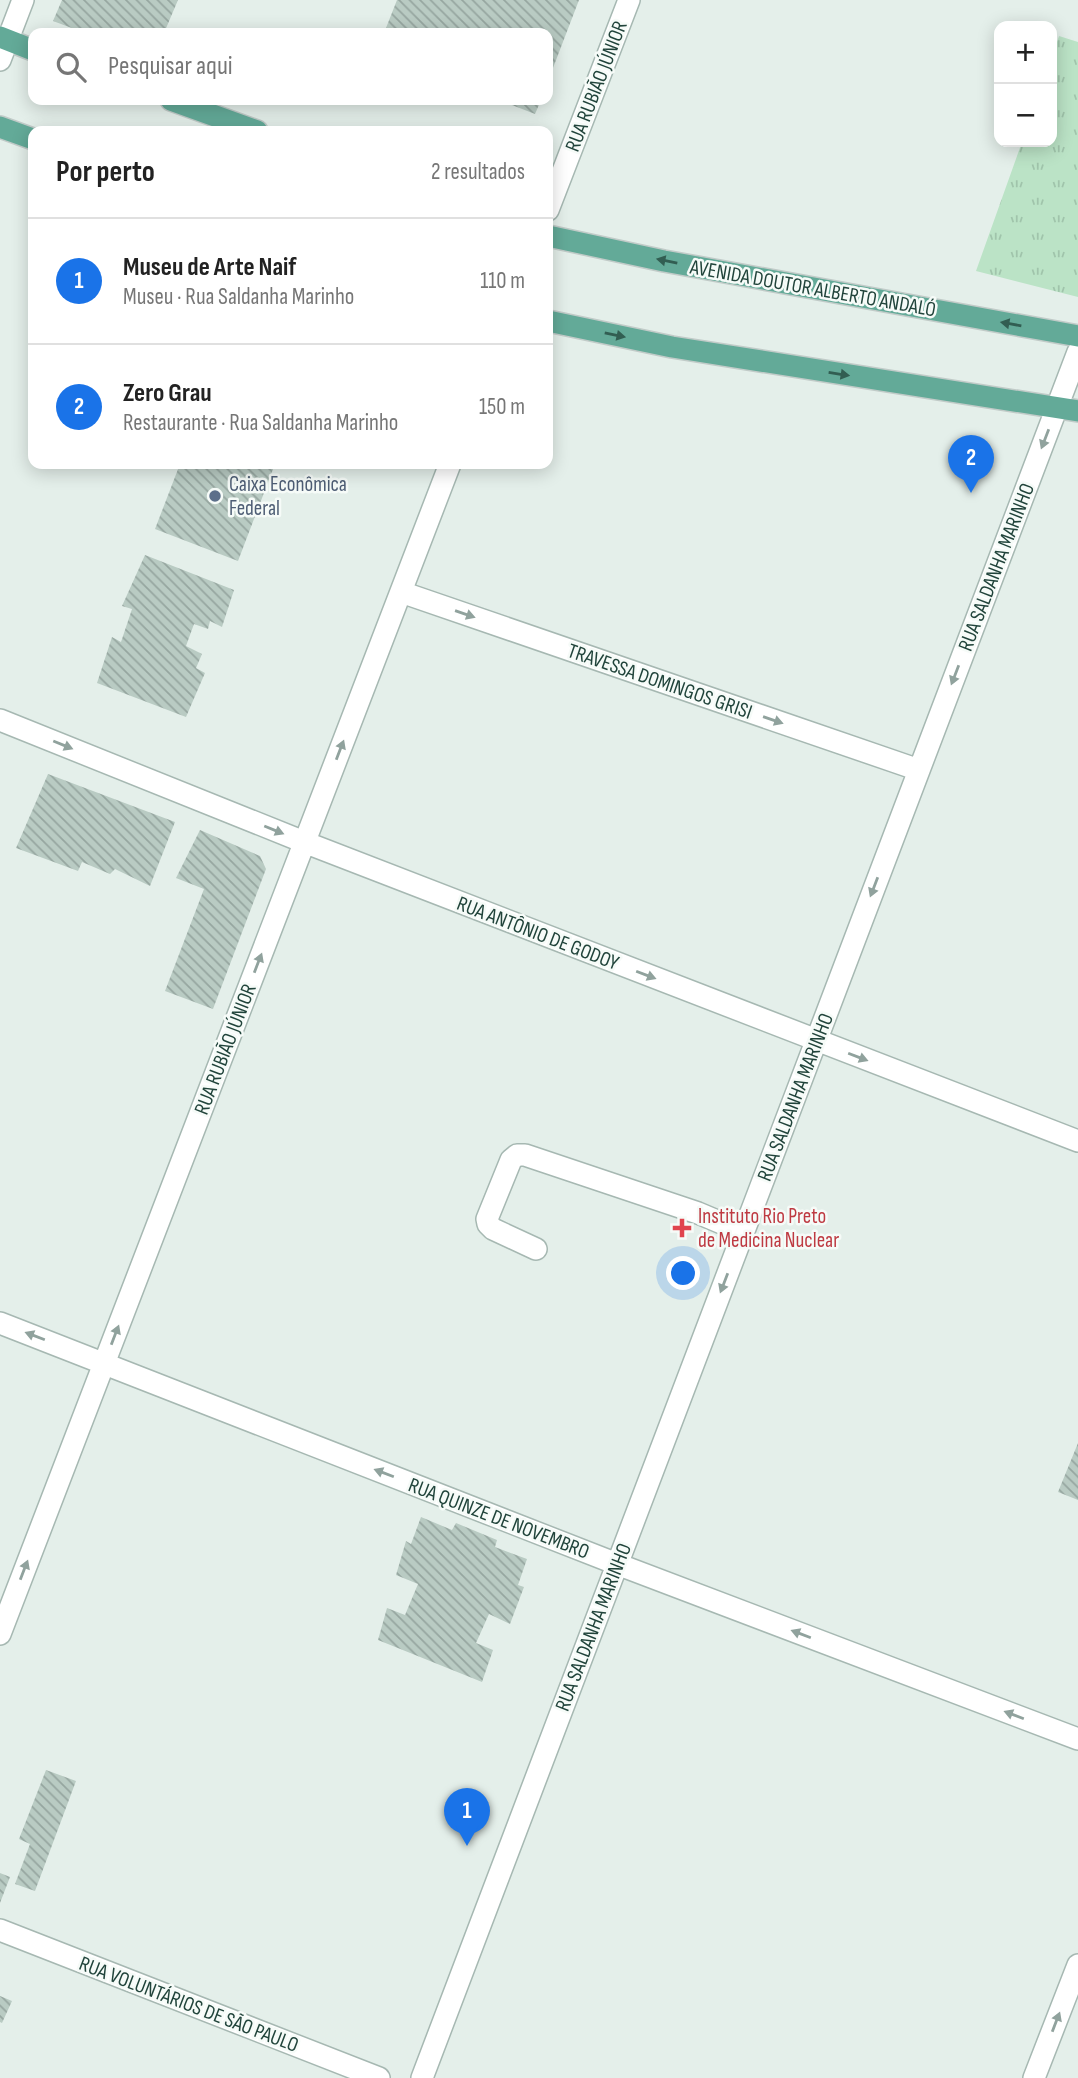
<!DOCTYPE html>
<html lang="pt">
<meta charset="utf-8">
<style>
:root{--surface:#fff;--page:#f2f2f2;--text:#222;--muted:#767676;--line:#e0e0e0;--accent:#1a73e8}
body{margin:0;font-family:"Sofia Sans Condensed",sans-serif;background:var(--page);color:var(--text)}
.controls{position:absolute;right:21px;top:21px;display:grid;overflow:hidden;border-radius:14px;box-shadow:0 4px 18px #0003}
.controls button{width:63px;height:63px;display:grid;place-items:center;padding:0;border:0;border-bottom:2px solid var(--line);background:var(--surface);color:var(--text);font:35px sans-serif}
.you{position:absolute;left:684px;top:1274px;width:24px;height:24px;margin:-18px;border:5px solid #fff;border-radius:50%;background:#1a73e8;box-shadow:0 0 0 10px #1a73e833}
.badge{display:grid;place-items:center;width:46px;height:46px;border-radius:50%;background:var(--accent);color:#fff;font-size:23px;font-weight:700}
.pin{position:absolute;translate:-50% -58px;filter:drop-shadow(0 2px 4px #0008)}
.pin::after{content:'';position:absolute;top:37px;width:24px;height:21px;background:inherit;clip-path:polygon(0 0,100% 0,50% 100%)}
.list{margin:0;padding:0;list-style:none}
h2{display:flex;justify-content:space-between;align-items:center;height:91px;margin:0;padding:0 28px;font-size:30px}
h2 small{font-size:23px;font-weight:400;color:var(--muted)}
.list li{display:grid;grid-template-columns:46px 1fr auto;gap:21px;align-items:center;box-sizing:border-box;height:126px;padding:0 28px;border-top:2px solid var(--line)}
.list b{display:block;font-size:26px;white-space:nowrap}
.list p{margin:0;font-size:23px;white-space:nowrap;color:var(--muted)}
.list em{font-size:23px;font-style:normal;color:var(--muted)}
.icon{flex:none;width:38px;height:38px;fill:none;stroke:currentColor;stroke-width:2;stroke-linecap:round;stroke-linejoin:round}
.map{position:relative;flex:none;width:1078px;height:2078px;overflow:hidden}
.search{position:absolute;background:var(--surface);box-shadow:0 4px 18px #0003;left:28px;top:28px;width:525px;height:77px;display:flex;align-items:center;gap:18px;box-sizing:border-box;padding:0 24px;border-radius:14px;color:var(--muted);font-size:26px}
.panel{position:absolute;background:var(--surface);box-shadow:0 4px 18px #0003;left:28px;top:126px;width:525px;height:343px;border-radius:14px}
.map>svg:first-child{display:block}
</style>
<div class="map">
<svg width="1078" height="2078" viewBox="0 0 1078 2078">
<defs>
<pattern id="park-tufts" width="24" height="20" patternUnits="userSpaceOnUse" patternTransform="scale(1.75)"><rect width="24" height="20" fill="#bbe3c6"/><path d="M3 7l-1-3M5 7V3M7 7l1-3M15 17l-1-3M17 17v-4M19 17l1-3" fill="none" stroke="#a0c4ab"/></pattern>
<pattern id="building-back-hatch" width="6" height="6" patternUnits="userSpaceOnUse" patternTransform="scale(1.75)"><rect width="6" height="6" fill="#b9cbc3"/><path d="M-1 5l2 2M0 0l6 6M5-1l2 2" fill="none" stroke="#96a6a0"/></pattern>
</defs>
<rect width="100%" height="100%" fill="#e4efea"/>
<path fill="url(#park-tufts)" d="M1059,36L1078,42V297L976,271L1022,142H1052V57Z"/>
<path fill="url(#building-back-hatch)" d="M62,0H178L164,33H85L53,21Z
M397,0H579L548,81V33H384Z
M499,100H541L535,114Z
M180,464H275L238,561L155,529Z
M145,555L234,590L222,627L210,621L208,629L194,624L186,646L202,654L196,668L205,673L186,717L97,683L112,637L121,642L132,609L122,606Z
M48,774L175,822L150,886L115,869L110,874L82,862L78,871L16,848Z
M200,830L260,856L266,869L213,1009L165,991L204,889L176,878Z
M1078,1443V1500L1058,1492Z
M421,1517L452,1530L456,1523L497,1540L495,1547L527,1559L518,1585L524,1587L510,1624L489,1614L476,1643L493,1650L482,1682L378,1640L387,1608L405,1615L418,1584L396,1575L406,1541L411,1544Z
M46,1770L76,1781L35,1891L15,1884L30,1844L19,1839Z
M0,1873L10,1877L0,1903Z
M0,1996L12,2001L2,2023L0,2022Z"/>
<g fill="none" stroke-linecap="round" stroke-linejoin="round">
<g stroke="#a6b8b2" stroke-width="24">
<path id="minor" d="M0,60L23,0
M548,210L629,0
M401,592L919,770
M0,720L304,842L1078,1141
M536,1249L493,1229L488,1224L487,1219L511,1160L517,1155H525L698,1213L743,1232
M0,1323L617,1564L1078,1739
M0,1634L450,464
M0,1930L379,2078
M422,2078L1078,352
M1034,2078L1078,1965"/>
</g>
<g stroke="#c1cbc8" stroke-width="24">
<path id="major" d="M0,37L33,50
M171,100L257,131
M0,127L33,139
M548,236L664,261L1078,336
M548,321L672,347L1078,411"/>
</g>
<use href="#minor" stroke="#fff" stroke-width="21"/>
<use href="#major" stroke="#63aa98" stroke-width="21"/>
</g>
<defs><path id="oneway-solid" d="M-6-.8H1V-3.2L6.5 0L1 3.2V.8H-6Z" transform="scale(1.75)"/></defs>
<g fill="#325e52">
<use href="#oneway-solid" transform="translate(667 261) rotate(-169)"/>
<use href="#oneway-solid" transform="translate(1011 324) rotate(-170)"/>
<use href="#oneway-solid" transform="translate(615 335) rotate(12)"/>
<use href="#oneway-solid" transform="translate(839 374) rotate(9)"/>
</g>
<g fill="#90a29d">
<use href="#oneway-solid" transform="translate(1045 439) rotate(111)"/>
<use href="#oneway-solid" transform="translate(465 614) rotate(19)"/>
<use href="#oneway-solid" transform="translate(955 675) rotate(111)"/>
<use href="#oneway-solid" transform="translate(773 720) rotate(19)"/>
<use href="#oneway-solid" transform="translate(63 745) rotate(22)"/>
<use href="#oneway-solid" transform="translate(340 750) rotate(-69)"/>
<use href="#oneway-solid" transform="translate(274 830) rotate(22)"/>
<use href="#oneway-solid" transform="translate(874 887) rotate(111)"/>
<use href="#oneway-solid" transform="translate(258 963) rotate(-69)"/>
<use href="#oneway-solid" transform="translate(646 975) rotate(21)"/>
<use href="#oneway-solid" transform="translate(858 1057) rotate(21)"/>
<use href="#oneway-solid" transform="translate(724 1283) rotate(111)"/>
<use href="#oneway-solid" transform="translate(115 1335) rotate(-69)"/>
<use href="#oneway-solid" transform="translate(35 1336) rotate(-159)"/>
<use href="#oneway-solid" transform="translate(384 1473) rotate(-159)"/>
<use href="#oneway-solid" transform="translate(24 1570) rotate(-69)"/>
<use href="#oneway-solid" transform="translate(801 1634) rotate(-159)"/>
<use href="#oneway-solid" transform="translate(1014 1715) rotate(-159)"/>
<use href="#oneway-solid" transform="translate(1056 2022) rotate(-69)"/>
</g>
<circle fill="#5c6f8a" stroke="#f6fbf8" stroke-width="2.5" cx="215" cy="496" r="7"/>
<path fill="#e0444e" stroke="#f6fbf8" stroke-width="2.5" d="M678.5 1217.5h7v7h7v7h-7v7h-7v-7h-7v-7h7z"/>
<g text-anchor="middle" stroke-width="5" stroke-linejoin="round" paint-order="stroke">
<g font-size="21" fill="#21443b" stroke="#f6fbf8">
<text transform="translate(596 86) rotate(-69)" y="7">RUA RUBIÃO JÚNIOR</text>
<text transform="translate(813 288) rotate(10)" y="7">AVENIDA DOUTOR ALBERTO ANDALÓ</text>
<text transform="translate(996 567) rotate(-69)" y="7">RUA SALDANHA MARINHO</text>
<text transform="translate(660 681) rotate(19)" y="7">TRAVESSA DOMINGOS GRISI</text>
<text transform="translate(538 933) rotate(21)" y="7">RUA ANTÔNIO DE GODOY</text>
<text transform="translate(225 1049) rotate(-69)" y="7">RUA RUBIÃO JÚNIOR</text>
<text transform="translate(795 1097) rotate(-69)" y="7">RUA SALDANHA MARINHO</text>
<text transform="translate(499 1518) rotate(21)" y="7">RUA QUINZE DE NOVEMBRO</text>
<text transform="translate(593 1627) rotate(-69)" y="7">RUA SALDANHA MARINHO</text>
<text transform="translate(189 2004) rotate(21)" y="7">RUA VOLUNTÁRIOS DE SÃO PAULO</text>
</g>
<g font-size="21" fill="#4e5e75" stroke="#f6fbf8" text-anchor="start">
<text x="229" y="491">Caixa Econômica<tspan x="229" dy="24">Federal</tspan></text>
</g>
<g font-size="21" fill="#be3a42" stroke="#f6fbf8" text-anchor="start">
<text x="698" y="1223">Instituto Rio Preto<tspan x="698" dy="24">de Medicina Nuclear</tspan></text>
</g>
</g>
</svg>
<div class="controls">
<button>+</button>
<button>−</button>
</div>
<div class="you"></div>
<div class="pin badge" style="left:467px;top:1846px">1</div>
<div class="pin badge" style="left:971px;top:493px">2</div>
<div class="search"><svg class="icon" aria-label="search" viewBox="0 0 24 24"><circle cx="10" cy="10" r="6"/><path d="M15 15l6 6"/></svg>Pesquisar aqui</div>
<section class="panel">
<h2>Por perto<small>2 resultados</small></h2>
<ul class="list">
<li><span class="badge">1</span><div><b>Museu de Arte Naif</b><p>Museu · Rua Saldanha Marinho</p></div><em>110 m</em></li>
<li><span class="badge">2</span><div><b>Zero Grau</b><p>Restaurante · Rua Saldanha Marinho</p></div><em>150 m</em></li>
</ul>
</section>
</div>
